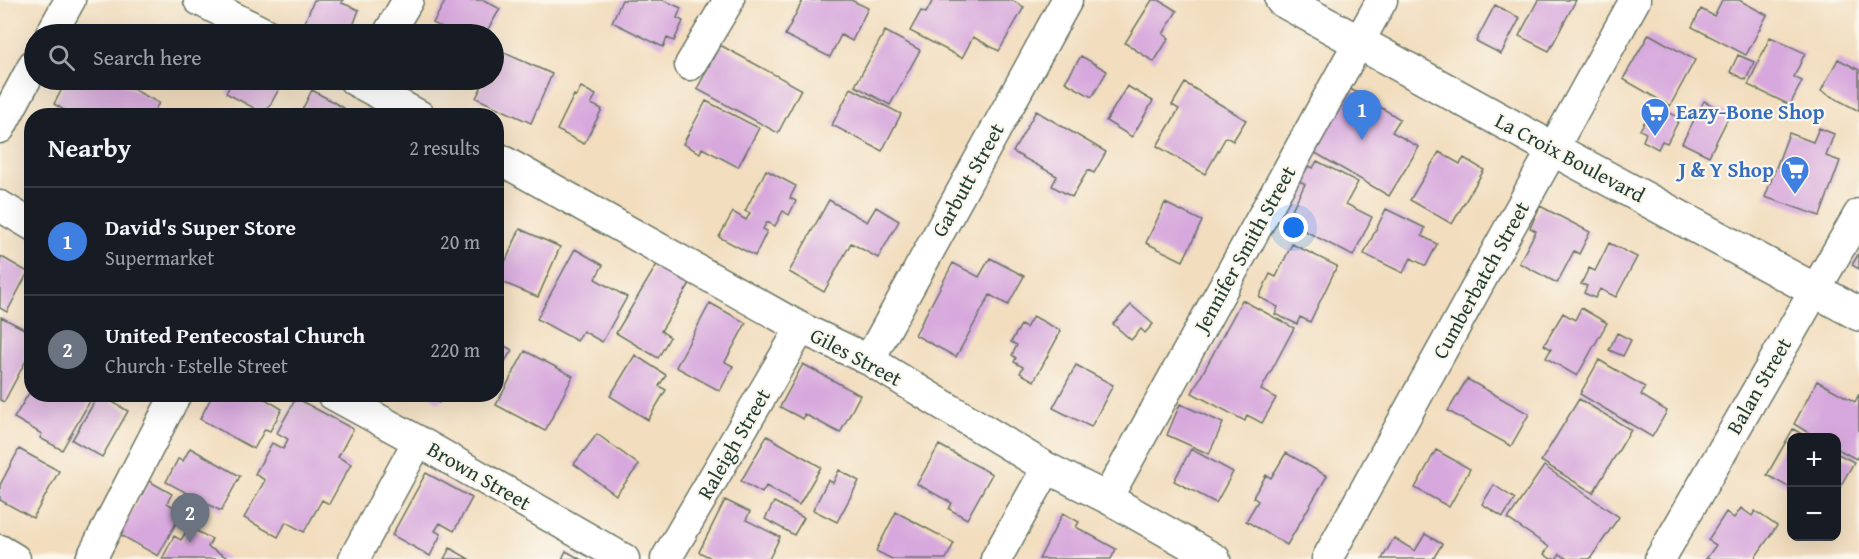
<!DOCTYPE html>
<meta charset="utf-8">
<style>
:root{--surface:#171b24;--page:#242831;--text:#f1f3f6;--muted:#9ea1a6;--line:#363941;--accent:#c8321e}
body{margin:0;font-family:"Gentium Book Plus",serif;background:var(--page);color:var(--text)}
.controls{position:absolute;right:18px;bottom:18px;display:grid;overflow:hidden;border-radius:12px;box-shadow:0 6px 24px #0002}
.controls button{width:54px;height:54px;display:grid;place-items:center;padding:0;border:0;border-bottom:2px solid var(--line);background:var(--surface);color:var(--text);font:30px sans-serif}
.you{position:absolute;left:1294px;top:228px;width:21px;height:21px;margin:-15px;border:4px solid #fff;border-radius:50%;background:#1a73e8;box-shadow:0 0 0 9px #1a73e833}
.badge{display:grid;place-items:center;width:39px;height:39px;border-radius:50%;background:var(--accent);color:#fff;font-size:20px;font-weight:700}
.pin{position:absolute;translate:-50% -50px;filter:drop-shadow(0 2px 3px #0008)}
.pin::after{content:'';position:absolute;top:32px;width:21px;height:18px;background:inherit;clip-path:polygon(0 0,100% 0,50% 100%)}
.list{margin:0;padding:0;list-style:none}
h2{display:flex;justify-content:space-between;align-items:center;height:78px;margin:0;padding:0 24px;font-size:26px}
h2 small{font-size:20px;font-weight:400;color:var(--muted)}
.list li{display:grid;grid-template-columns:39px 1fr auto;gap:18px;align-items:center;box-sizing:border-box;height:108px;padding:0 24px;border-top:2px solid var(--line)}
.list b{display:block;font-size:22px;white-space:nowrap}
.list p{margin:0;font-size:20px;white-space:nowrap;color:var(--muted)}
.list em{font-size:20px;font-style:normal;color:var(--muted)}
.icon{flex:none;width:33px;height:33px;fill:none;stroke:currentColor;stroke-width:2;stroke-linecap:round;stroke-linejoin:round}
.map{position:relative;flex:none;width:1859px;height:559px;overflow:hidden}
.search{position:absolute;background:var(--surface);box-shadow:0 6px 24px #0002;left:24px;top:24px;width:480px;height:66px;display:flex;align-items:center;gap:15px;box-sizing:border-box;padding:0 21px;border-radius:33px;color:var(--muted);font-size:22px}
.panel{position:absolute;background:var(--surface);box-shadow:0 6px 24px #0002;left:24px;top:108px;width:480px;height:294px;border-radius:24px}
.map>svg:first-child{display:block}
</style>
<div class="map">
<svg width="1859" height="559" viewBox="0 0 1859 559">
<rect width="100%" height="100%" fill="#fbf7ec"/>
<filter id="ink" filterUnits="userSpaceOnUse"><feTurbulence type="fractalNoise" baseFrequency=".0167" numOctaves="2"/><feDisplacementMap in="SourceGraphic" scale="12" xChannelSelector="R" yChannelSelector="G"/><feConvolveMatrix kernelMatrix="1 2 1 2 8 2 1 2 1" color-interpolation-filters="sRGB"/></filter>
<filter id="wash" filterUnits="userSpaceOnUse"><feTurbulence type="fractalNoise" baseFrequency=".008" numOctaves="4" result="noise"/><feDisplacementMap in="SourceGraphic" scale="24" xChannelSelector="R" yChannelSelector="G"/><feGaussianBlur stdDeviation="1.35" result="paint"/><feColorMatrix in="noise" values="0 0 0 0 0 0 0 0 0 0 0 0 0 0 0 0 0 1.4 0 .05"/><feComposite in="paint" operator="in"/></filter>
<g filter="url(#wash)">
<rect width="100%" height="100%" fill="#f2ddbe"/>
<g id="blocks">
<path fill="#d7a8dd" d="M314,0H343L342,3L359,10L350,34H335L305,22Z
M446,0H484L500,9L485,34H453L433,23Z
M622,0H663L681,8L677,18L683,21L674,41L667,38L663,47L612,22Z
M803,0H851L868,8L852,41L841,35L830,57L785,35Z
M933,0H1011L1024,7L999,51L973,37L962,58L910,31L921,11L926,13Z
M1152,0H1159L1177,11L1163,34L1169,38L1154,62L1125,43Z
M1538,0H1576L1549,51L1519,36Z
M1722,0H1739L1767,15L1746,55L1692,27L1701,9L1714,16Z
M1495,5L1520,18L1501,54L1476,41Z
M885,31L920,50L890,105L855,86Z
M1649,34L1695,60L1670,106L1623,79Z
M1770,37L1805,53L1794,77L1802,81L1790,105L1748,85Z
M720,45L801,89L778,133L697,89Z
M498,50L552,74L531,123L476,98L485,80H494V61Z
M1738,55L1754,62L1746,80L1730,72Z
M1081,56L1107,71L1092,97L1065,82Z
M1838,59L1859,70V111L1821,91Z
M67,80H116L159,103L151,116H74L54,104Z
M233,80H284L265,114L226,93Z
M1185,83L1246,120L1233,141L1226,137L1205,174L1157,146L1179,109L1172,105Z
M1127,86L1153,101L1132,137L1106,121Z
M581,87L596,95L591,104L602,109L584,144L557,130L574,95L576,96Z
M851,88L901,114L882,151L832,125Z
M1349,88L1400,119L1392,132L1419,147L1389,196L1312,151Z
M312,90L344,108L340,116H299Z
M706,101L759,128L738,167L702,148L700,153L683,144Z
M1704,101L1730,114L1709,156L1682,143Z
M1654,105L1680,118L1667,143L1662,141L1658,149L1643,141L1646,133L1640,130Z
M1036,111L1106,152L1094,173L1088,170L1072,197L1052,186L1057,176L1013,152Z
M1819,128L1834,134L1826,156L1840,161L1820,216L1765,197L1789,133L1813,142Z
M1439,152L1460,164L1464,158L1484,170L1452,224L1410,200Z
M1317,161L1358,182L1346,204L1372,217L1353,256L1286,221L1305,184L1299,181L1307,165L1313,168Z
M766,170L796,186L790,198L796,201L789,215L783,211L775,226L767,222L763,229L767,231L755,256L719,237L733,212L746,220L750,213L745,211Z
M829,200L867,222L876,207L899,221L878,258L851,243L824,292L789,272Z
M1165,203L1202,221L1183,261L1146,243Z
M1540,206L1590,232L1579,254L1574,251L1557,283L1519,263L1536,231L1530,228Z
M1386,209L1425,228L1422,236L1437,244L1426,266L1411,258L1403,273L1364,254Z
M520,229L560,247L538,297L497,280Z
M1609,243L1637,257L1616,297L1600,289L1595,298L1584,293L1587,286L1581,284L1589,268L1595,271Z
M1292,244L1337,266L1310,322L1300,317L1297,324L1275,314L1278,307L1259,297L1270,274L1276,277Z
M575,249L603,265L595,279L627,297L602,342L583,331L577,341L537,319Z
M1859,253V269L1852,265Z
M0,256L28,272L7,312L0,308Z
M990,258L1024,276L1008,305L990,295L956,357L915,335L953,263L979,277Z
M659,261L692,280L661,331L670,337L658,358L616,333Z
M1242,300L1294,328L1261,390L1276,398L1262,423L1247,415L1245,421L1192,393Z
M710,303L746,323L725,362L733,366L720,391L676,367Z
M1131,305L1153,324L1145,333L1141,329L1131,340L1113,324Z
M1581,308L1607,323L1577,376L1546,358L1551,349L1544,345L1563,313L1575,320Z
M1033,316L1061,331L1034,381L1020,373L1023,367L1014,362L1016,358L1012,355L1017,345L1011,342L1021,325L1026,328Z
M1,317L32,333V349L4,402L0,400Z
M1617,333L1631,340L1623,356L1609,350Z
M496,341L512,350L496,376Z
M525,351L573,376L545,431L496,405Z
M635,355L666,375L659,386L666,390L648,420L610,396Z
M1599,360L1645,387L1641,395L1667,411L1652,437L1580,394Z
M803,364L860,395L840,433L804,414L803,419L780,407Z
M1076,365L1113,385L1091,427L1053,408Z
M1467,379L1529,414L1511,446L1448,411Z
M1817,381L1855,402L1859,394V453L1856,459L1836,448V438H1817L1794,424Z
M32,388V394H94L62,450L40,438L42,434L14,418Z
M99,394L128,411L102,457L72,440Z
M213,394H257L282,409L270,431L265,429L254,449L200,419Z
M426,394H444L439,403Z
M296,398L353,429L338,457L351,464L329,504L322,500L304,532L286,522L278,537L244,518L265,480L255,474L272,443L283,449L288,439L277,433Z
M1579,399L1631,430L1593,493L1541,461Z
M1180,404L1223,423L1209,454L1167,435Z
M1793,429L1809,438H1792L1790,488L1767,475Z
M597,434L639,465L616,495L574,464Z
M767,436L821,467L799,505L766,486L762,493L741,481Z
M939,445L992,474L967,519L949,509L952,503L917,484Z
M190,448L240,476L221,511L166,482L178,459L183,461Z
M19,449L59,471L33,518L0,500V485Z
M1191,449L1233,472L1216,503L1174,481Z
M1436,450L1470,469L1449,507L1415,488Z
M1286,453L1327,476L1287,545L1246,521L1258,501L1253,497L1266,475L1271,478Z
M1836,453L1854,462L1836,494Z
M1544,466L1619,517L1590,559H1567L1560,554L1556,559H1551L1544,554L1549,547L1508,519Z
M839,470L859,481L837,522L813,510L828,480L833,483Z
M426,473L472,498L454,531L440,523L435,531L441,534L430,556L392,535Z
M149,481L172,494L167,503L182,512L158,556L119,534Z
M1494,485L1515,499L1503,517L1482,504Z
M725,500L750,512L746,520L780,537L769,559H713L699,552Z
M774,502L804,518L794,535L765,519Z
M1741,508L1752,516L1755,511L1777,526L1754,559H1706L1716,545L1708,540L1726,512L1734,518Z
M896,512L954,543L946,559H892L876,551Z
M1063,513L1079,522L1076,527L1116,549L1111,559H1039Z
M189,527L212,539L208,547L230,559H162L174,536L181,540Z
M1425,534L1442,544L1433,559H1382L1394,538L1415,551Z
M450,548L469,559H444Z
M566,551L580,559H562Z"/>
</g>
</g>
<g filter="url(#ink)">
<use href="#blocks" fill-opacity="0" stroke="#697564" stroke-width="1.5"/>
<g fill="none" stroke-linecap="round" stroke-linejoin="round">
<g stroke="#697564" stroke-width="33">
<path id="street" d="M199,0L266,34
M51,34L70,0
M388,34L408,0
M690,65L729,0
M354,80L420,116
M0,128L34,64
M496,157L801,328L869,360L1047,468L1107,498L1215,559
M0,206L32,225
M869,360L1067,0
M332,394L418,441L624,559
M1107,498L1382,0
M0,550L15,559
M91,559L176,394
M354,559L418,441
M666,559L801,328
M996,559L1047,468
M1327,559L1635,0
M1660,559L1859,214"/>
</g>
<g stroke="#697564" stroke-width="36">
<path id="secondary" d="M1282,0L1553,149L1859,314"/>
</g>
<use href="#street" stroke="#fff" stroke-width="30"/>
<use href="#secondary" stroke="#fff" stroke-width="33"/>
</g>
</g>
<defs>
<g id="supermarket-pin" transform="scale(1.5)"><path d="M0 17L-7.5 6A9.5 9.5 0 1 1 7.5 6Z" fill="#3f7fe0" stroke="#fbf7ec"/><path d="M-6-5.5h2.5l.6 2H6L4.5 2H-2.5L-4.4-4H-6ZM-1.5 3.2a1.3 1.3 0 1 0 .1 0ZM3 3.2a1.3 1.3 0 1 0 .1 0Z" fill="#fff"/></g>
</defs>
<g fill-rule="evenodd">
<use href="#supermarket-pin" x="1655" y="112"/>
<use href="#supermarket-pin" x="1795" y="170"/>
</g>
<g text-anchor="middle" stroke-width="4.5" stroke-linejoin="round" paint-order="stroke">
<g font-size="21" font-weight="bold" fill="#366cbe" stroke="#fbf7ec" text-anchor="start">
<text x="1676" y="119">Eazy-Bone Shop</text>
<text x="1774" y="177" text-anchor="end">J &amp; Y Shop</text>
</g>
<g font-size="21" fill="#1f3d34" stroke="#fbf7ec">
<text transform="translate(1570 158) rotate(28)" y="7">La Croix Boulevard</text>
<text transform="translate(968 180) rotate(-61)" y="7">Garbutt Street</text>
<text transform="translate(1245 249) rotate(-61)" y="7">Jennifer Smith Street</text>
<text transform="translate(1481 280) rotate(-61)" y="7">Cumberbatch Street</text>
<text transform="translate(856 357) rotate(28)" y="7">Giles Street</text>
<text transform="translate(1759 386) rotate(-60)" y="7">Balan Street</text>
<text transform="translate(734 444) rotate(-60)" y="7">Raleigh Street</text>
<text transform="translate(479 476) rotate(30)" y="7">Brown Street</text>
</g>
</g>
</svg>
<div class="controls">
<button>+</button>
<button>−</button>
</div>
<div class="you"></div>
<div class="pin badge" style="left:1362px;top:140px;background:#3f7fe0">1</div>
<div class="pin badge" style="left:190px;top:543px;background:#6b7280">2</div>
<div class="search"><svg class="icon" aria-label="search" viewBox="0 0 24 24"><circle cx="10" cy="10" r="6"/><path d="M15 15l6 6"/></svg>Search here</div>
<section class="panel">
<h2>Nearby<small>2 results</small></h2>
<ul class="list">
<li><span class="badge" style="background:#3f7fe0">1</span><div><b>David's Super Store</b><p>Supermarket</p></div><em>20 m</em></li>
<li><span class="badge" style="background:#6b7280">2</span><div><b>United Pentecostal Church</b><p>Church · Estelle Street</p></div><em>220 m</em></li>
</ul>
</section>
</div>
